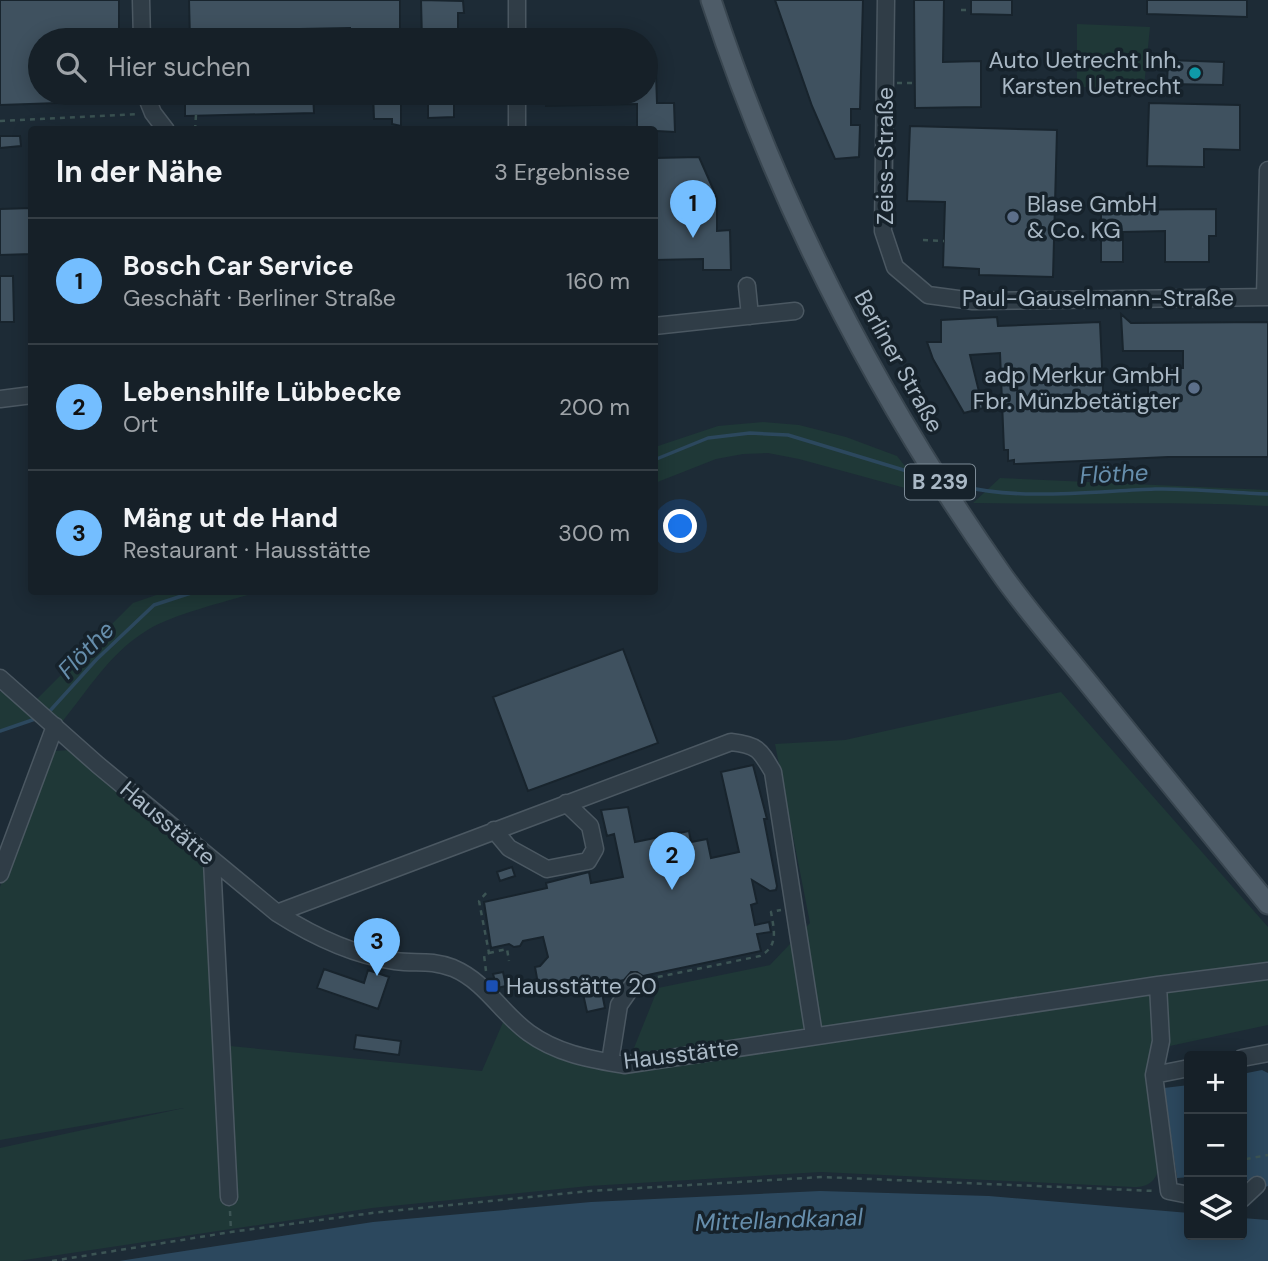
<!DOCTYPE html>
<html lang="de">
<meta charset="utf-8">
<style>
:root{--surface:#162028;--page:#232d34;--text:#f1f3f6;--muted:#9ea3a8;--line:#353e45;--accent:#74beff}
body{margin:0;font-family:"DM Sans",sans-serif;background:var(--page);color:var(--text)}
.controls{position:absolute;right:21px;bottom:21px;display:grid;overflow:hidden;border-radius:7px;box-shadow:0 4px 18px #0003}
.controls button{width:63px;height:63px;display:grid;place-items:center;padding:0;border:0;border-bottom:2px solid var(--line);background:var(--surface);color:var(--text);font:35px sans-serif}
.you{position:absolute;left:681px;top:527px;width:24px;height:24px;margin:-18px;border:5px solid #fff;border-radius:50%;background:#1a73e8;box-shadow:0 0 0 10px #1a73e833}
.badge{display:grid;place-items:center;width:46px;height:46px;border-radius:50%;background:var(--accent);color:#111;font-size:23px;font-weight:700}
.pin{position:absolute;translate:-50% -58px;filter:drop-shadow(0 2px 4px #0008)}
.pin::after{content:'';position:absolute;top:37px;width:24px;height:21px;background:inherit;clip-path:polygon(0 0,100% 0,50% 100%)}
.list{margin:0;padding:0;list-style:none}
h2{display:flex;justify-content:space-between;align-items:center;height:91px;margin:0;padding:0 28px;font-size:30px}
h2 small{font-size:23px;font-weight:400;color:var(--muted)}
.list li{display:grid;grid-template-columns:46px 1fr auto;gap:21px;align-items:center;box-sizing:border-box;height:126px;padding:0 28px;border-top:2px solid var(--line)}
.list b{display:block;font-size:26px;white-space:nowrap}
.list p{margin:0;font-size:23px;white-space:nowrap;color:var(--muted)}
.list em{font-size:23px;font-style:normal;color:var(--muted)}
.icon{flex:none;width:38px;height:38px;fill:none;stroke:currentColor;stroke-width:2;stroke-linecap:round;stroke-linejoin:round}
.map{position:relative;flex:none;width:1268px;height:1261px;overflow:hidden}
.search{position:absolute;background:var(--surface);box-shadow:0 4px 18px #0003;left:28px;top:28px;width:630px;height:77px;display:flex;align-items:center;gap:18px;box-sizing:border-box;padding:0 24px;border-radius:38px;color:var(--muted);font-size:26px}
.panel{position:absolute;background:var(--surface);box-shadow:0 4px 18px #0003;left:28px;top:126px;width:630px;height:469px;border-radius:7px}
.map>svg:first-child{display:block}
</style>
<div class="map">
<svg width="1268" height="1261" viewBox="0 0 1268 1261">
<rect width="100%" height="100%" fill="#1d2b36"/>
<path fill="#1f3837" d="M1077,24L1150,27L1144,87H1077Z
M763,422L799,425L846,437L897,456L927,494L799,459L768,453L743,454L716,459L655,483V447L718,426Z
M1000,478L1268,490V506C1170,501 1071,505 973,503Z
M165,592H258C226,602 173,614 146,631C111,652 87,691 62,722L36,700L133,603Z
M4,690L36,717L0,730V692Z
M1061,692L1268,927V1025L1151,1050L1159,1168C1155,1182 1148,1187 1134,1187L821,1172L589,1186L372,1208L18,1261H0V1148L184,1108L0,1140V887L46,762L54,751L70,750L203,862L210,877L230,1100V1046L482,1071L504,1020L568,1058H630L658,988L770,965L810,923L775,744L845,740Z"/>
<path fill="#2c485e" d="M1262,1070L1268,1073V1186L1260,1189L1254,1181L1242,1180V1074Z
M1189,1085V1177L1177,1178L1164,1088Z
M820,1191L989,1196L1189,1213V1235H1242V1218L1268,1220V1261H119L373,1222L591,1202Z"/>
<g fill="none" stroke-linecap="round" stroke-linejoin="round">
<path stroke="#2c485e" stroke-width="3.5" d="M654,460L708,438L750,433L788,435L920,475
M962,486C1020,501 1096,491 1155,489C1192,488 1231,493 1268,494
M48,713L96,660L154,605L194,592
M0,731L38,718"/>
</g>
<path fill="#3f515f" stroke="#18242d" stroke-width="2" d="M0,0H119V40H40V93H117L118,101L0,105Z
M189,0H400V40H370L350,36V28L301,29L302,40H190Z
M421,0L463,1L464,13H458V40H422Z
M775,0H863L860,109H851V125H860L859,157L835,159L812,106Z
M914,0H944L943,62L981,61V107L915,108Z
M971,0H1012V15L971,14Z
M1147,0H1247V17L1147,14Z
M1168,60L1224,62L1223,85L1167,84Z
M646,73H656L657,103H674L675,132L637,130V104L546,106V93H646Z
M185,93H313L314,113L185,116Z
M373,93H401V126L392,124V119H374Z
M428,93H441L442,98H454V117L428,118Z
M1149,103L1240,105V150L1204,149V167L1147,166Z
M910,126L1057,130L1053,277L979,275V269L943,267L945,202L907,201Z
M0,136H20L21,146L0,148Z
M699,157L717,198V231L730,230L731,270H703V259L654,260V158Z
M32,208V254L0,255V209Z
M1216,209V236H1209V262H1165V231L1123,232V262H1101V210Z
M0,276H13L14,322H0Z
M1121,314L1131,323L1268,322V457H1168L1014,464V460L1008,461V450H1004L1000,353L970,355L983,408L964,413L933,359L927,342H941V320L997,317L998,326L1100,322L1104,411H1148V368H1183V351H1123Z
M623,649L658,743L528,791L493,697Z
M753,765L767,819H764L777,886L776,890L770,891L752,880L757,903L751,905L755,925L769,922L771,932L757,934L761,951L643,976L637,972H631L624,980L606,984L607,992L602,993L605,1008L587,1012L582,989L555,994L554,988L544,983L538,984L535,967L540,966L548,957L543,937L523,941L520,946L514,947L509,944L491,948L484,902L547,888L546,883L589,872L591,883L623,877L614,834L607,836L601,810L628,807L635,842L689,831L691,842L707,839L711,858L739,852L721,772Z
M512,867L515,876L500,881L497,872Z
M324,969L364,983L368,970L389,977L378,1009L317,988Z
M503,972L506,986L497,988L493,974Z
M356,1035L401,1041L399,1055L354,1049Z"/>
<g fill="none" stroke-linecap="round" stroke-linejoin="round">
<g stroke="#4b5862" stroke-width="19">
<path id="minor" d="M141,0L142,40
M517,0V40
M886,0L883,231L895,267L928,295L973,301L1268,297
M145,93L153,113L166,130
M517,93V130
M747,286L750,316
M1265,297L1268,170
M654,326L795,311
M0,399L32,395
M0,678L98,765L277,913C313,936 352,955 395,961C417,964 429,959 453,968C486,982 501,1013 529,1033C558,1054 591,1059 624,1065L1158,985L1268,971
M494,830L509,848L547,869L588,861L595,849L590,826L566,803
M212,861L229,1197
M0,874L55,726
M277,913L731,742C758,745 760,750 773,772L814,1035
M1158,985L1161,1041L1154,1075L1169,1191L1189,1195
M1242,1058L1268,1053
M610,1062L619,1005L635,982
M1154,1075L1189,1068
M1242,1199L1257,1185"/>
</g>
<g stroke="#394650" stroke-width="23">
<path id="major" d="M711,0C777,202 876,395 998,569C1024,607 1056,643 1085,679C1146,754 1207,830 1268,904"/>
</g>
<path stroke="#3c5454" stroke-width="2.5" stroke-dasharray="5 5" stroke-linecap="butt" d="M961,10H971
M897,83H915
M531,94H546
M0,121L139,114
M195,130L196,115
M923,240L944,241
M489,953L507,949L509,961
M486,971L484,955L489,953L479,901L489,890
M648,979L760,956C779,946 774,930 771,912L781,910
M1242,1089L1246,1088
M1242,1129L1246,1159L1268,1155
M230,1211L231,1232
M52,1261L231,1232L372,1213L590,1191L822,1177L1155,1191"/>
<use href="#minor" stroke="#303d47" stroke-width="16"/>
<use href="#major" stroke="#4e5c68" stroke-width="19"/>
</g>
<circle fill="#0f9aa8" stroke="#16222b" stroke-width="2.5" cx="1195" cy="73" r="7"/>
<g fill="#5c6f8a" stroke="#16222b" stroke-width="2.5">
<circle cx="1013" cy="217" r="7"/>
<circle cx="1194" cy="388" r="7"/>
</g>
<rect fill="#1a4fb4" stroke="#16222b" stroke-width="2.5" x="485" y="979" width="14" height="14" rx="3.5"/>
<g text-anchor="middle" stroke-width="7" stroke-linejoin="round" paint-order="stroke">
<rect fill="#16222b" stroke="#7d8b97" stroke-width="2" x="905" y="464.5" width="70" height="35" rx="5"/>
<g font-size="21" font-weight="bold" fill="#a9b8c5">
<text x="940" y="489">B 239</text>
</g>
<g font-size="23" fill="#a9b8c5" stroke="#16222b" text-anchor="end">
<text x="1181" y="68">Auto Uetrecht Inh.<tspan x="1181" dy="26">Karsten Uetrecht</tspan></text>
<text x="1027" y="212" text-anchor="start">Blase GmbH<tspan x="1027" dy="26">&amp; Co. KG</tspan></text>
<text x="1180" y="383">adp Merkur GmbH<tspan x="1180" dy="26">Fbr. Münzbetätigter</tspan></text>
<text x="506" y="994" text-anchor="start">Hausstätte 20</text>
</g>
<g font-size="23" fill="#a9b8c5" stroke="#16222b">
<text transform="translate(885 156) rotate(-90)" y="8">Zeiss-Straße</text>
<text x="1098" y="306">Paul-Gauselmann-Straße</text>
<text transform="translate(899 361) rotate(61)" y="8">Berliner Straße</text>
<text transform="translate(168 823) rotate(40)" y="8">Hausstätte</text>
<text transform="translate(681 1054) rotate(-7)" y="8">Hausstätte</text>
</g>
<g font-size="24" font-style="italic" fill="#668eac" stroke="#16222b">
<text transform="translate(1114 474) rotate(-3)" y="8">Flöthe</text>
<text transform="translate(86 650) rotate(-46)" y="8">Flöthe</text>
<text transform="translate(779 1220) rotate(-2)" y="8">Mittellandkanal</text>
</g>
</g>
</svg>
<div class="controls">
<button>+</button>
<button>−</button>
<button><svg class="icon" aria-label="layers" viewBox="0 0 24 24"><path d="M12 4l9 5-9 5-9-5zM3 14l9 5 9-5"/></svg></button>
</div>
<div class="you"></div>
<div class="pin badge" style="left:693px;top:238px">1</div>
<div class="pin badge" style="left:672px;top:890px">2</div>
<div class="pin badge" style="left:377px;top:976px">3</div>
<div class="search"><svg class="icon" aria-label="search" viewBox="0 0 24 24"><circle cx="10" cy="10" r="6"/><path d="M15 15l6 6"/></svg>Hier suchen</div>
<section class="panel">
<h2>In der Nähe<small>3 Ergebnisse</small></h2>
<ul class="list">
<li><span class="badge">1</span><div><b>Bosch Car Service</b><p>Geschäft · Berliner Straße</p></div><em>160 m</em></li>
<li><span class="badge">2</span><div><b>Lebenshilfe Lübbecke</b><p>Ort</p></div><em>200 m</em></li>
<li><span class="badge">3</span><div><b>Mäng ut de Hand</b><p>Restaurant · Hausstätte</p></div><em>300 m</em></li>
</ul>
</section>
</div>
